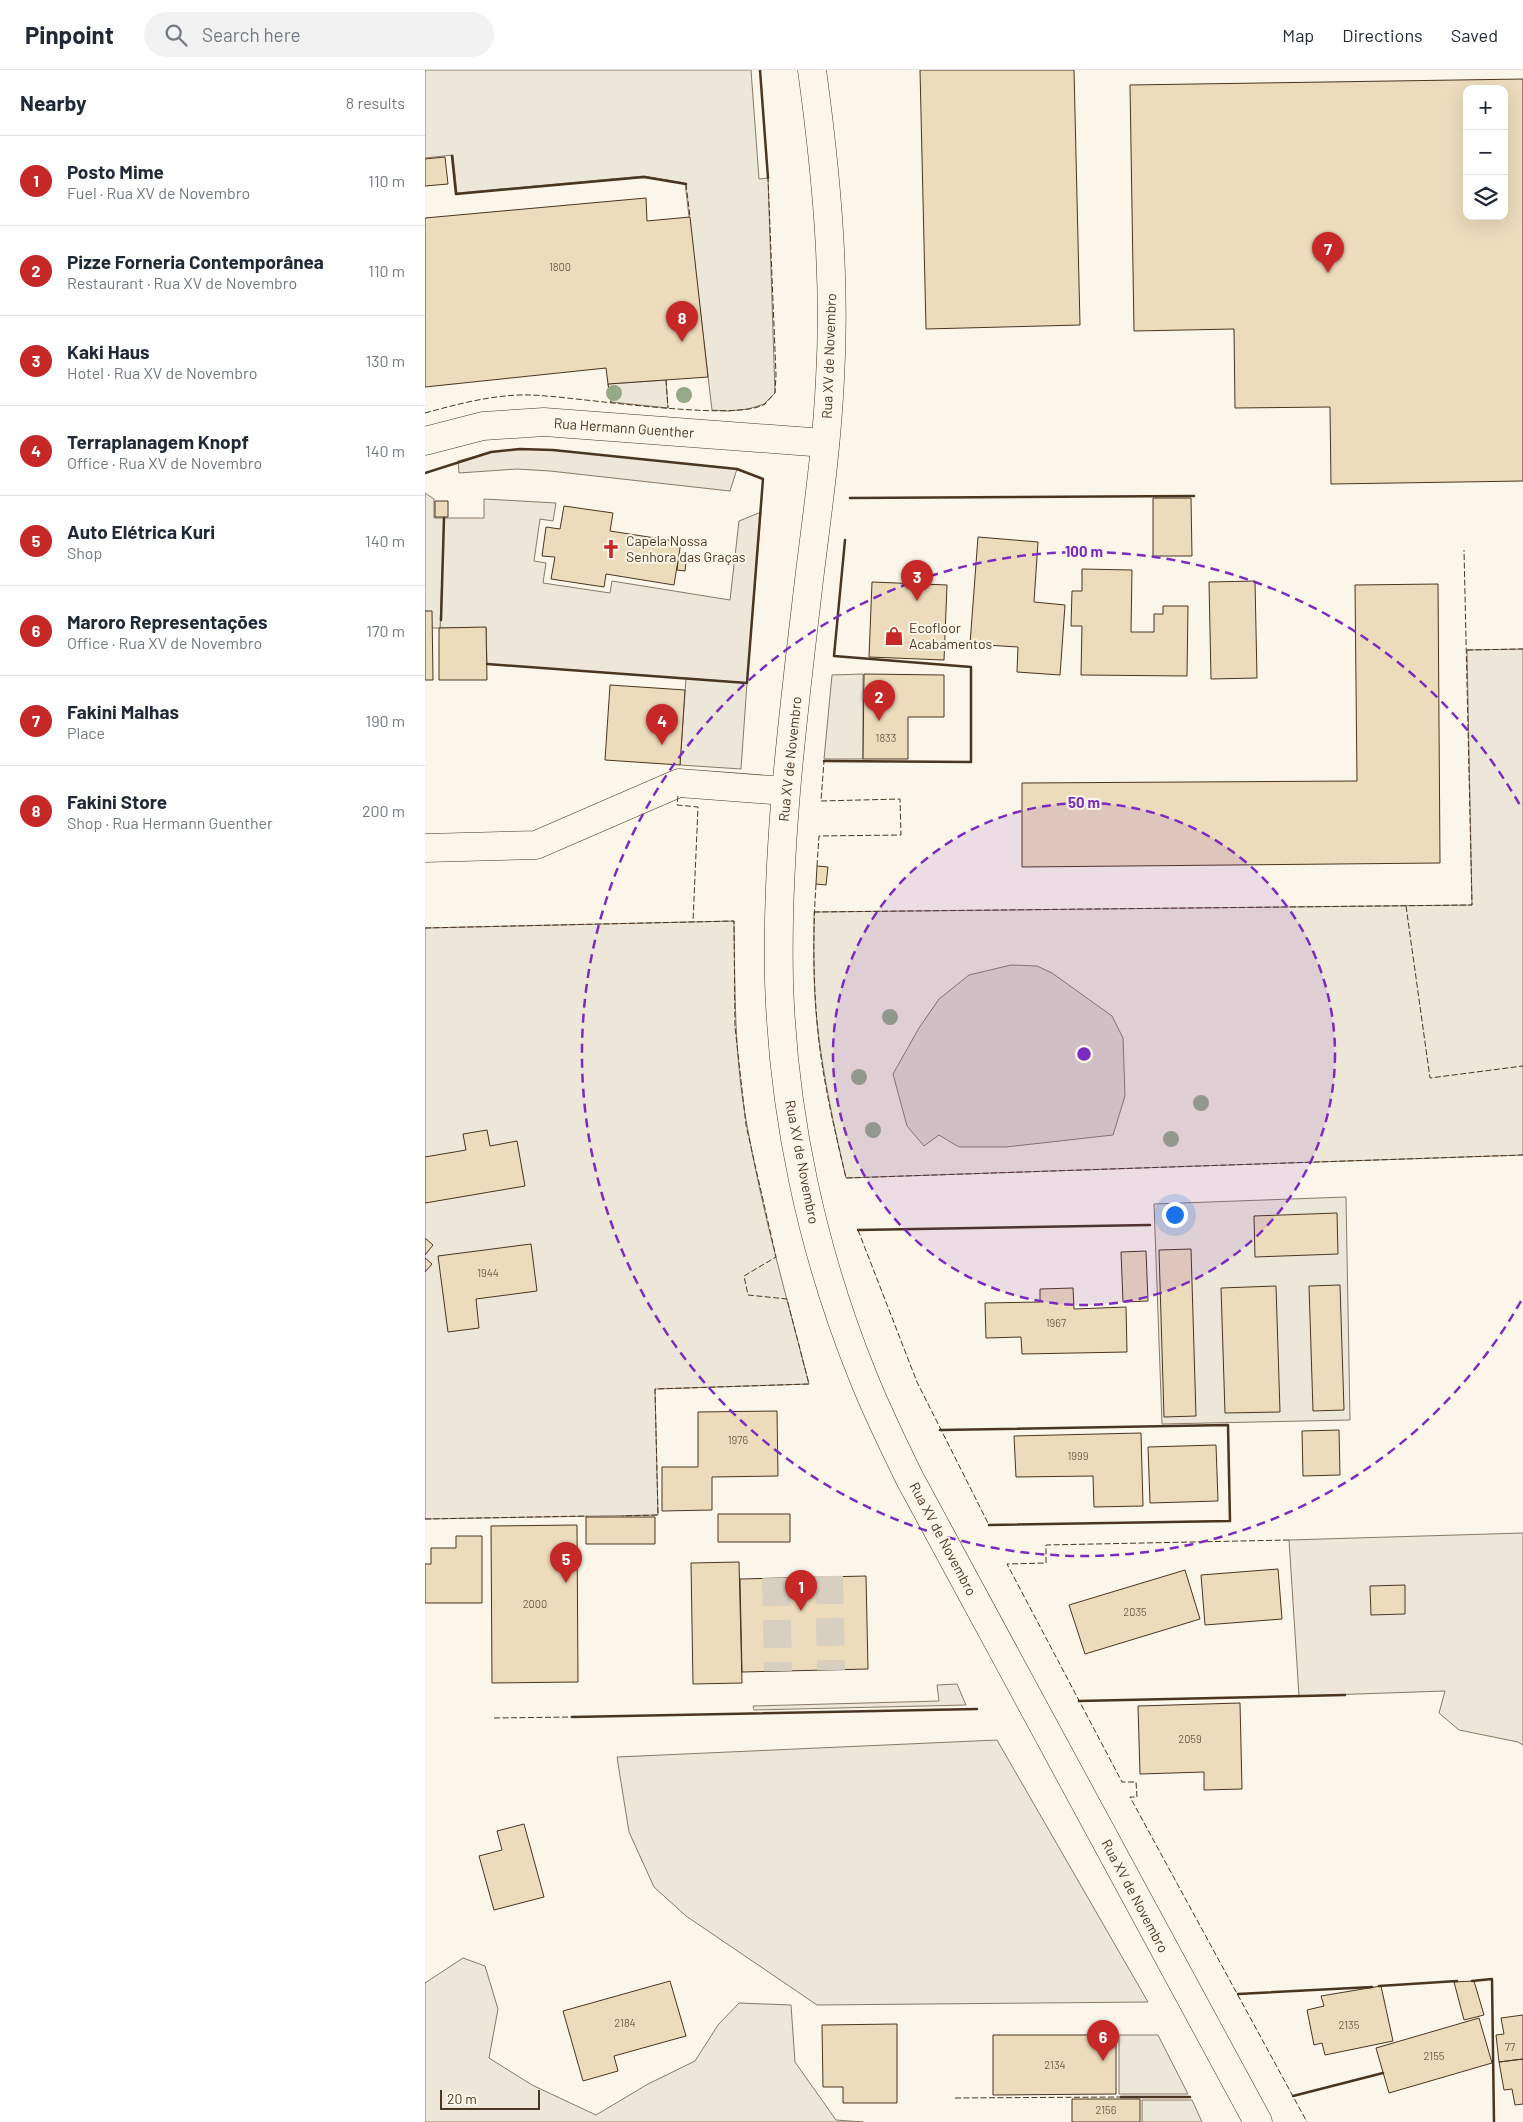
<!DOCTYPE html>
<meta charset="utf-8">
<style>
:root{--surface:#fff;--page:#f2f2f3;--text:#1f2937;--muted:#747a83;--line:#e0e1e3;--accent:#c62828}
body{margin:0;font-family:Barlow,sans-serif;background:var(--page);color:var(--text)}
.controls{position:absolute;right:15px;top:15px;display:grid;overflow:hidden;border-radius:10px;box-shadow:0 5px 20px #0002}
.controls button{width:45px;height:45px;display:grid;place-items:center;padding:0;border:0;border-bottom:1px solid var(--line);background:var(--surface);color:var(--text);font:25px sans-serif}
.scale{position:absolute;left:15px;bottom:12px;width:100px;box-sizing:border-box;padding-left:5px;border:2px solid #4a3520;border-top:0;font-size:14px;line-height:18px;white-space:nowrap;color:#4a3520;-webkit-text-stroke:4px #fbf6e9;paint-order:stroke}
.you{position:absolute;left:749px;top:1144px;width:18px;height:18px;margin:-12px;border:4px solid #fff;border-radius:50%;background:#1a73e8;box-shadow:0 0 0 8px #1a73e833}
.badge{display:grid;place-items:center;width:32px;height:32px;border-radius:50%;background:var(--accent);color:#fff;font-size:16px;font-weight:700}
.pin{position:absolute;translate:-50% -41px;filter:drop-shadow(0 1px 2px #0008)}
.pin::after{content:'';position:absolute;top:26px;width:18px;height:15px;background:inherit;clip-path:polygon(0 0,100% 0,50% 100%)}
.list{margin:0;padding:0;list-style:none}
h2{display:flex;justify-content:space-between;align-items:center;height:65px;margin:0;padding:0 20px;font-size:21px}
h2 small{font-size:16px;font-weight:400;color:var(--muted)}
.list li{display:grid;grid-template-columns:32px 1fr auto;gap:15px;align-items:center;box-sizing:border-box;height:90px;padding:0 20px;border-top:1px solid var(--line)}
.list b{display:block;font-size:19px;white-space:nowrap}
.list p{margin:0;font-size:16px;white-space:nowrap;color:var(--muted)}
.list em{font-size:16px;font-style:normal;color:var(--muted)}
.icon{flex:none;width:28px;height:28px;fill:none;stroke:currentColor;stroke-width:2;stroke-linecap:round;stroke-linejoin:round}
.map{position:relative;flex:none;width:1098px;height:2052px;overflow:hidden}
header{display:flex;align-items:center;gap:30px;box-sizing:border-box;height:70px;padding:0 25px;background:var(--surface);border-bottom:1px solid var(--line)}
header strong{font-size:24px}
nav{display:flex;gap:28px;margin-inline-start:auto;font-size:18px}
.search{width:350px;height:45px;background:var(--page);display:flex;align-items:center;gap:12px;box-sizing:border-box;padding:0 18px;border-radius:28px;color:var(--muted);font-size:19px}
main{display:flex}
aside{flex:1;background:var(--surface)}
.map>svg:first-child{display:block}
</style>
<header>
<strong>Pinpoint</strong>
<div class="search"><svg class="icon" aria-label="search" viewBox="0 0 24 24"><circle cx="10" cy="10" r="6"/><path d="M15 15l6 6"/></svg>Search here</div>
<nav><a>Map</a><a>Directions</a><a>Saved</a></nav>
</header>
<main>
<aside>
<h2>Nearby<small>8 results</small></h2>
<ul class="list">
<li><span class="badge">1</span><div><b>Posto Mime</b><p>Fuel · Rua XV de Novembro</p></div><em>110 m</em></li>
<li><span class="badge">2</span><div><b>Pizze Forneria Contemporânea</b><p>Restaurant · Rua XV de Novembro</p></div><em>110 m</em></li>
<li><span class="badge">3</span><div><b>Kaki Haus</b><p>Hotel · Rua XV de Novembro</p></div><em>130 m</em></li>
<li><span class="badge">4</span><div><b>Terraplanagem Knopf</b><p>Office · Rua XV de Novembro</p></div><em>140 m</em></li>
<li><span class="badge">5</span><div><b>Auto Elétrica Kuri</b><p>Shop</p></div><em>140 m</em></li>
<li><span class="badge">6</span><div><b>Maroro Representações</b><p>Office · Rua XV de Novembro</p></div><em>170 m</em></li>
<li><span class="badge">7</span><div><b>Fakini Malhas</b><p>Place</p></div><em>190 m</em></li>
<li><span class="badge">8</span><div><b>Fakini Store</b><p>Shop · Rua Hermann Guenther</p></div><em>200 m</em></li>
</ul>
</aside>
<div class="map">
<svg width="1098" height="2052" viewBox="0 0 1098 2052">
<rect width="100%" height="100%" fill="#fbf6e9"/>
<path fill="#ede6d9" stroke="#887966" d="M241,310L243,338L186,332L183,314Z
M95,379L128,380L312,399L305,421L125,401L92,399L34,403L33,391L66,382Z
M59,429L131,433L128,451L115,449L109,491L121,493L118,513L185,523L187,511L305,530L314,451L336,442L322,613L62,594L61,558H15L19,448H59Z
M1098,579V1085L421,1108C409,1057 398,1005 392,953C388,917 389,879 389,842L1047,835L1042,580Z
M309,851C310,919 309,988 322,1055C337,1142 362,1228 384,1314L230,1319L233,1445L0,1449V858Z
M1098,1463V1675L1093,1672L1034,1660L1014,1643L1020,1621L874,1626L864,1470Z
M532,1614L541,1635L329,1640L328,1636L514,1631L512,1615Z
M572,1670L723,1932L392,1935L261,1846L229,1817L204,1762L192,1687Z
M38,1888L60,1896L73,1939L64,1988L107,2015L171,2045L223,2014L270,1991L293,1955L314,1933L366,1935L370,1992L411,2050L438,2052H0V1913Z"/>
<path fill="#ede7d9" stroke="#887966" d="M0,0H326L334,109L343,108L350,323L339,334L323,339L303,341L287,340L260,113L219,106L32,123L28,85L0,88Z
M0,423L9,429V448H19L15,558H7L0,541Z
M438,604V689H399L407,605Z
M261,608L322,613L316,699L255,695Z
M921,1127L925,1350L737,1354L729,1134Z
M694,1965H733L763,2024H694Z
M717,2030H767L777,2052H717Z"/>
<path fill="#dcd4c6" stroke="#887966" d="M586,895L612,896L627,903L687,946L698,968L700,1026L688,1065L581,1077H534L514,1065L499,1076L482,1056L468,1004L494,958L514,929L544,905Z"/>
<path fill="#ecdcbc" stroke="#4a3520" fill-rule="evenodd" d="M495,0H649L655,255L501,259Z
M1098,9V411L906,414L905,337L810,338L809,259L709,261L705,15ZM1042,19H1079V146H1042Z
M20,87L23,114L0,116V89Z
M221,128L222,151L265,147L283,307L183,314L181,298L0,317V148Z
M728,428H766L767,486H728Z
M10,431H23V447H10Z
M139,436L188,443L185,461L256,472L249,515L181,504L179,517L126,509L130,487L117,486L121,457L135,459Z
M553,467L613,472L609,532L640,535L635,605L592,602L593,577L545,574Z
M253,491L261,492L260,501L252,500Z
M657,499L707,500L706,562H729V544H738V536H763L762,606L656,605L657,556H646L647,521H657Z
M830,511L832,608L786,609L784,512Z
M447,512L522,515L519,590L444,587Z
M1013,514L1015,793L597,797V713L932,711L930,515Z
M0,541H7L8,610H0Z
M61,557L62,610H14V558Z
M439,604L519,605V647H483V689H438Z
M185,615L260,620L255,695L180,690Z
M392,796L403,797L401,815L391,814Z
M62,1060L65,1076L92,1071L100,1116L0,1133V1087L41,1080L38,1064Z
M912,1143L913,1184L830,1187L829,1146Z
M0,1168L8,1175L0,1185Z
M106,1174L112,1221L51,1229L54,1258L23,1262L13,1186Z
M766,1179L771,1346L739,1347L734,1180Z
M721,1181L723,1231L698,1232L696,1182Z
M0,1188L7,1194L0,1202Z
M915,1215L919,1340L888,1341L884,1216Z
M851,1216L855,1342L800,1343L796,1218Z
M648,1218L649,1239L701,1237L702,1282L597,1284L596,1267L561,1268L560,1233L615,1232V1219Z
M352,1341L353,1406L287,1407V1440L237,1441V1397H273V1342Z
M914,1360L915,1405L878,1406L877,1361Z
M716,1363L718,1436L669,1437L668,1406L591,1407L589,1366Z
M791,1375L793,1431L725,1433L723,1377Z
M293,1444H365V1472H293Z
M161,1447H230V1474H161Z
M152,1455L153,1612L67,1613L66,1456Z
M31,1466H57V1533H0V1494H6V1478H31Z
M314,1492L317,1613L268,1614L266,1493Z
M853,1499L857,1549L780,1555L776,1505Z
M760,1500L775,1549L660,1584L644,1535Z
M441,1506L443,1599L317,1602L315,1509Z
M980,1515V1544L946,1545L945,1516Z
M815,1633L817,1719L779,1720V1702L715,1704L713,1636Z
M99,1754L119,1827L69,1840L54,1786L77,1780L72,1761Z
M245,1911L261,1966L189,1986L193,2001L158,2011L138,1941Z
M1049,1911L1059,1945L1039,1950L1029,1912Z
M956,1916L968,1971L900,1985L897,1973L889,1975L882,1940L899,1936L896,1926Z
M1098,1945V1989L1074,1992L1071,1965L1079,1964L1076,1948Z
M1054,1948L1067,1993L964,2023L951,1978Z
M472,1954V2033H418V2017H398L397,1955Z
M568,1965H691V2024L568,2025Z
M1098,1989V2034L1090,2035L1087,2019L1079,2020L1074,1992Z
M647,2029H715V2052H647Z"/>
<g fill="none" stroke-linecap="round" stroke-linejoin="round">
<path stroke="#d8cfc1" stroke-width="28" stroke-dasharray="28 14" stroke-linecap="butt" d="M404,1506L406,1600
M351,1508L353,1601"/>
<g stroke="#4a3520" stroke-width="29">
<path id="minor" d="M0,371L58,356L119,352L400,373
M0,778L111,775L254,713L360,721"/>
</g>
<g stroke="#4a3520" stroke-width="29">
<path id="major" d="M387,0C401,102 411,206 405,309C402,374 393,438 385,502C369,638 351,774 354,911C358,1045 387,1180 437,1304C451,1340 468,1374 485,1409L833,2052"/>
</g>
<use href="#minor" stroke="#fbf6e9" stroke-width="28"/>
<use href="#major" stroke="#fbf6e9" stroke-width="28"/>
<path stroke="#4a3520" stroke-width="1" stroke-dasharray="6 2.5" stroke-linecap="butt" d="M261,114L265,147
M241,310L243,338
M183,314L186,332
M0,343C33,334 70,324 105,325C149,326 310,353 340,334C343,331 347,326 350,323L351,305L343,108
M1042,580L1098,579
M253,726L252,735L273,737L268,852
M392,796L394,766L476,765L475,729L396,731L399,691
M391,814C388,860 388,906 392,951C396,1004 409,1057 421,1108L1098,1085
M981,836L1005,1008L1098,996
M389,842L1047,835L1039,480
M0,858L309,851L310,957L321,1055L351,1187L319,1206L323,1225L362,1229L384,1314L230,1319L233,1445L197,1446
M433,1160L492,1312L564,1455
M0,1449L162,1446
M864,1470L621,1475V1493L582,1494L697,1712H711L712,1727H705L882,2052
M69,1648L147,1647
M530,2028L696,2027"/>
<path stroke="#4a3520" stroke-width="2.5" d="M335,0L343,108
M27,86L31,124L219,107L261,114
M0,403L66,382L95,379L128,380L312,399L338,409L322,613L62,594
M425,428L769,426
M16,550L19,448
M399,691L546,692V597L409,586L420,470
M433,1160L725,1155
M515,1360L803,1355L805,1451L564,1455
M654,1631L920,1625
M147,1647L552,1639
M1047,1911L1067,1909L1069,2052
M954,1916L1032,1911
M813,1924L947,1917
M868,2026L958,2003
M696,2027H765"/>
</g>
<g fill="#96a887">
<circle cx="189" cy="323" r="8"/>
<circle cx="259" cy="325" r="8"/>
<circle cx="465" cy="947" r="8"/>
<circle cx="434" cy="1007" r="8"/>
<circle cx="776" cy="1033" r="8"/>
<circle cx="448" cy="1060" r="8"/>
<circle cx="746" cy="1069" r="8"/>
</g>
<circle cx="659" cy="984" r="251" fill="#7b2cbf" fill-opacity=".12"/>
<g fill="none" stroke="#7b2cbf" stroke-width="2.5" stroke-dasharray="9 6">
<circle cx="659" cy="984" r="251"/>
<path d="M1096 1231A502 502 0 1 1 1096 737"/>
</g>
<defs>
<g id="church-bare" transform="scale(1.5)"><path d="M-1.2-6h2.4v3.5h3.3v2.4h-3.3V6h-2.4V-.1h-3.3v-2.4h3.3Z" fill="#c62828" stroke="#fbf6e9" stroke-width="2.5" paint-order="stroke"/></g>
<g id="shop-bare" transform="scale(1.5)"><path d="M-5-2.5h2.3a2.7 3.5 0 0 1 5.4 0H5L5.5 6h-11ZM-1.5-2.5h3a1.5 2.3 0 0 0-3 0Z" fill="#c62828" stroke="#fbf6e9" stroke-width="2.5" paint-order="stroke"/></g>
</defs>
<g fill-rule="evenodd">
<use href="#church-bare" x="186" y="479"/>
<use href="#shop-bare" x="469" y="566"/>
</g>
<g text-anchor="middle" stroke-width="4" stroke-linejoin="round" paint-order="stroke">
<g font-size="11" fill="#725f47">
<text x="135" y="201">1800</text>
<text x="461" y="672">1833</text>
<text x="63" y="1207">1944</text>
<text x="631" y="1257">1967</text>
<text x="313" y="1374">1976</text>
<text x="653" y="1390">1999</text>
<text x="110" y="1538">2000</text>
<text x="710" y="1546">2035</text>
<text x="765" y="1673">2059</text>
<text x="200" y="1957">2184</text>
<text x="924" y="1959">2135</text>
<text x="1085" y="1981">77</text>
<text x="1009" y="1990">2155</text>
<text x="630" y="1999">2134</text>
<text x="681" y="2044">2156</text>
</g>
<g font-size="14" fill="#4a3520" stroke="#fbf6e9">
<text transform="translate(404 286) rotate(-88)" y="5">Rua XV de Novembro</text>
<text transform="translate(199 358) rotate(4)" y="5">Rua Hermann Guenther</text>
<text transform="translate(365 689) rotate(-84)" y="5">Rua XV de Novembro</text>
<text transform="translate(377 1092) rotate(79)" y="5">Rua XV de Novembro</text>
<text transform="translate(518 1469) rotate(62)" y="5">Rua XV de Novembro</text>
<text transform="translate(710 1826) rotate(62)" y="5">Rua XV de Novembro</text>
</g>
<g font-size="14" fill="#4a3520" stroke="#fbf6e9" text-anchor="start">
<text x="201" y="476">Capela Nossa<tspan x="201" dy="16">Senhora das Graças</tspan></text>
<text x="484" y="563">Ecofloor<tspan x="484" dy="16">Acabamentos</tspan></text>
</g>
</g>
<circle cx="659" cy="984" r="8" fill="#7b2cbf" stroke="#fbf6e9" stroke-width="2.5"/>
<g font-size="15" text-anchor="middle" font-weight="bold" fill="#7b2cbf" stroke="#fbf6e9" stroke-width="4" stroke-linejoin="round" paint-order="stroke">
<text x="659" y="487">100 m</text>
<text x="659" y="738">50 m</text>
</g>
</svg>
<div class="controls">
<button>+</button>
<button>−</button>
<button><svg class="icon" aria-label="layers" viewBox="0 0 24 24"><path d="M12 4l9 5-9 5-9-5zM3 14l9 5 9-5"/></svg></button>
</div>
<div class="scale">20 m</div>
<div class="you"></div>
<div class="pin badge" style="left:376px;top:1541px">1</div>
<div class="pin badge" style="left:454px;top:651px">2</div>
<div class="pin badge" style="left:492px;top:531px">3</div>
<div class="pin badge" style="left:237px;top:675px">4</div>
<div class="pin badge" style="left:141px;top:1513px">5</div>
<div class="pin badge" style="left:678px;top:1991px">6</div>
<div class="pin badge" style="left:903px;top:203px">7</div>
<div class="pin badge" style="left:257px;top:272px">8</div>
</div>
</main>
